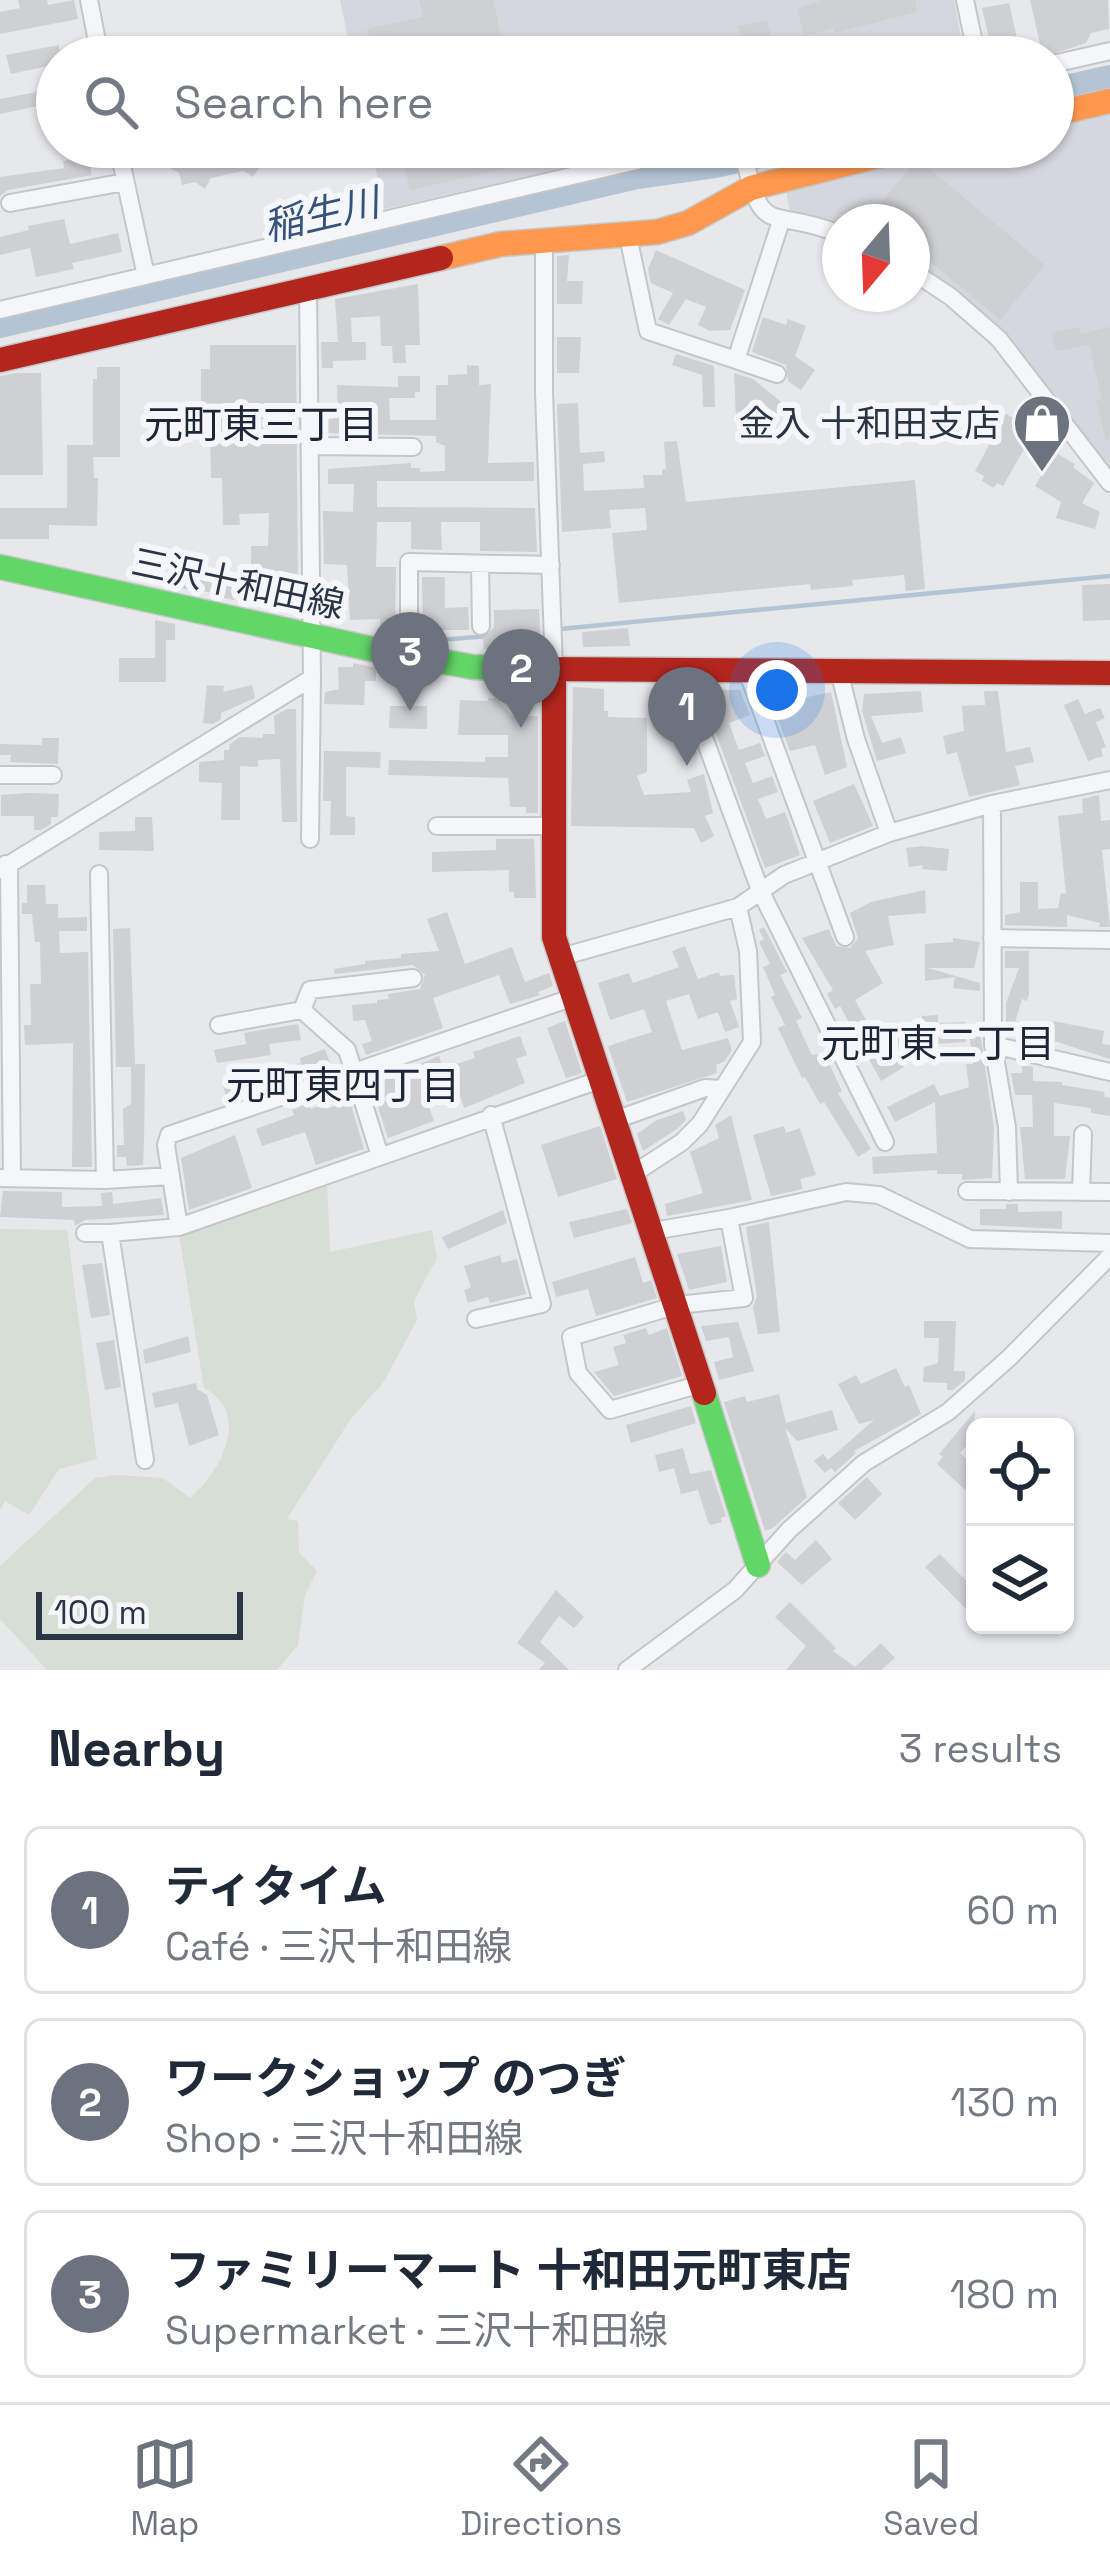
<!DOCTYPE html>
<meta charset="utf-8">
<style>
:root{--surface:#fff;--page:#f2f2f3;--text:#1f2937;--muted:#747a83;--line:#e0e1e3;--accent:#6c737f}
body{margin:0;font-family:"Space Grotesk","Noto Sans JP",sans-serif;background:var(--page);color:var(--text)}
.controls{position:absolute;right:36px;bottom:36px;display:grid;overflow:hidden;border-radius:18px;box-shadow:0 3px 9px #0004}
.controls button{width:108px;height:108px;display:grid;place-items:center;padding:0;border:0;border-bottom:3px solid var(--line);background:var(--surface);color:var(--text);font:60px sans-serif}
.compass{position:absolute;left:822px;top:204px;width:108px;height:108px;border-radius:50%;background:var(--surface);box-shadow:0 3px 9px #0004;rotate:199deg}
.scale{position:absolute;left:36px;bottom:30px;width:207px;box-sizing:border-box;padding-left:12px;border:6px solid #2b3445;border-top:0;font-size:33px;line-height:42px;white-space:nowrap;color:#2b3445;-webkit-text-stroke:9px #f4f6f9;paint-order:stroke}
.you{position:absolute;left:777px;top:690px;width:42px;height:42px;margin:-30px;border:9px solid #fff;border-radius:50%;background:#1a73e8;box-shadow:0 0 0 18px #1a73e833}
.badge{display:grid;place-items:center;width:78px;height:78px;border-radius:50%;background:var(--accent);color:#fff;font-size:39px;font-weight:700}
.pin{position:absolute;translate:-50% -99px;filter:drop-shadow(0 3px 6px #0008)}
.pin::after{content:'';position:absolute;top:63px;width:42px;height:36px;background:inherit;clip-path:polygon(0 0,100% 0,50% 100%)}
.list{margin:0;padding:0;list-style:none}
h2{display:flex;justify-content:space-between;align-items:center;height:156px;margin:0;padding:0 48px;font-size:51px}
h2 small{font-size:39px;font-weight:400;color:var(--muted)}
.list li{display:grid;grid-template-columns:78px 1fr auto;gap:36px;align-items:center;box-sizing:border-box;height:168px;margin:0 24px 24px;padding:0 24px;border:3px solid var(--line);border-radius:18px}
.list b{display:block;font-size:45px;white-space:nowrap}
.list p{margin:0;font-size:39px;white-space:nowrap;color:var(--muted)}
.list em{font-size:39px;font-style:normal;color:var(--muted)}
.icon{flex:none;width:66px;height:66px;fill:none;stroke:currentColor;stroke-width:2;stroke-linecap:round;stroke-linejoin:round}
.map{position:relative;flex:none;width:1110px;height:1670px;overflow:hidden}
.search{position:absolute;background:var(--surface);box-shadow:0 3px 9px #0004;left:36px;right:36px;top:36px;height:132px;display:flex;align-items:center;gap:30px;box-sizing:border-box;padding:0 42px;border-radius:66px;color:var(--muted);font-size:45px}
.sheet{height:732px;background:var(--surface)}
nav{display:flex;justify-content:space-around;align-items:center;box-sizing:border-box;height:168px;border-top:3px solid var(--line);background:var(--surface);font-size:33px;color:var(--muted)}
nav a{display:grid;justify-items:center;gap:6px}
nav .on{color:var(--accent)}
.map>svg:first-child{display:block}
</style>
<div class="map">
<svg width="1110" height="1670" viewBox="0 0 1110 1670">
<rect width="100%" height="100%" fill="#e6e8ea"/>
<path fill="#d4d7dd" d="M340,0H954L965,57H352Z
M1110,114V467L993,321L912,259V222L840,225L790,213L786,190L957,147H1053V127Z
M371,147H659L384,209Z"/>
<path fill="#d6ded6" d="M327,1180L330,1252L432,1230L437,1258L414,1301L417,1320L383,1383L352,1417L287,1519L298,1521L299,1553L317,1571L305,1595L298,1645L277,1670H47L0,1619V1566L95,1478L118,1475L163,1478L190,1498C221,1471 252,1414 204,1388L179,1234Z
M0,1229L67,1230L97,1459L59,1469L29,1515L5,1501L0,1511Z"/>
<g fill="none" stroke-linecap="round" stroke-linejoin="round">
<path stroke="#b4c4d5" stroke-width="4.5" d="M560,629L1110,576
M417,642L488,636"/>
<path stroke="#b4c4d5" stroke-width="24" d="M1053,90L1110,77
M0,326L637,177L715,166L801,147"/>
</g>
<path fill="#ced0d3" d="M18,0H47L48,5L74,0L78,19L0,34V12L20,8Z
M419,0H493L506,57H374L367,29L423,17Z
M821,0H915L917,12L835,33L834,28L804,36L797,9Z
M1030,0H1108L1109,29L1091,33L1086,43L1043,57Z
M1009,3L1021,57H993L982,8Z
M767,20L774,50L737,57H664L661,45L679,41L682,51L741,37L738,26Z
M59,45V50L82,45L84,57H57V64L11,74L6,55Z
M57,88V102L0,114V99Z
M173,147H272L267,156L269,165L260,167L253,177L243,171L211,178L205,189L195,182L182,185L179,173L170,168L176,158Z
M400,147H527L530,163L410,190Z
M88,156L92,175L8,190L0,196V177L64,168L63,161Z
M920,161L1045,265L1000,320L912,246V222H865L913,164Z
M64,219L70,244L118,233L122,252L72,263L74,269L36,277L30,248L0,255V237L29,230L28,226Z
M656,250L745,290L730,330L710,331L698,325L706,307L686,299L669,325L658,319L673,293L651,283L648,269Z
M569,255L567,281H583L582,304H557V256Z
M418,284L420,345H405L406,363H393L392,346H381L380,316L351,318L352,342H366V360L333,361V368H322L321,342H338L335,299Z
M763,317L786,325L788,319L806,326L795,356L815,370L801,390L788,381L786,365L752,352Z
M1079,327L1081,334L1110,327V439L1106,440L1096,400L1102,399L1089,345L1056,351L1052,333Z
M557,337H581L579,373H557Z
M210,345H296L298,599L234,600L215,596V593L179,588L180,574L251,577V546H268L269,513L239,514L240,525H223L222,478H211L210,431H201V369H210Z
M676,354L714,366L715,407H703L702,375L672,365Z
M467,365L479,366V385L491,384L488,463L534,462V481H377V507L535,508L537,552L480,551V522H441L442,550L411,549V522H377L376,567H396L395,635L380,632V619L350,620L347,565L324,564L323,511L353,512L354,484H328V469L411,463V468H420V472L445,471V446L436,442V436L322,433V420L338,418L337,385L398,387V376H420V392H415V398H389L390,420H436V385H448V375L467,374Z
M97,367H120V457H93L94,478H98L97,526L49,525V539H0V508H67V445H93V379H97Z
M15,373H41L43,475H0V376Z
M734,373L753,379L786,406L776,417L758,402L759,417L736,418Z
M578,403L580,453L604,451L605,462L583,464L584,491L644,488L643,475H662V470L666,469L664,442L677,441L686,502L915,480L925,589L906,591L904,575L852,580L853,586L811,590L810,584L619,603L612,533L647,530L645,508L609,510L611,528L562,532L557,404Z
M1006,414L1035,430L1003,486L997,483L994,488L982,481L984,476L975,471Z
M1055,452L1075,464L1073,467L1094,483L1082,503L1100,512L1095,529L1056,518L1061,502L1035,486Z
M422,577H445V608L468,607L469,630H423Z
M1110,584V620L1083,621L1082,585Z
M539,609L541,649H484L483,638L494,627V610Z
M155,620L175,624V640H166V682H119V658H155Z
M628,628L630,646L583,647L582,632Z
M353,663L376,668V681H365L364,705L324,704L325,692L339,689L338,667H353Z
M207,685L224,686L223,692L252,685L255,698L221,713V719L213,724L203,723Z
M573,687L604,689V711H608V717L647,718V772L637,776L644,795L691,792L687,780L704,774L713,813L705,816L714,836L701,843L694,828L571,826Z
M718,690H740L750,715L729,723L739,750L760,743L765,756L745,763L753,783L772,776L778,792L758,799L766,819L785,812L800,855L765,868L707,709L722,703Z
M774,690H796L798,699L831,692L847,767L825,775L815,745L790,751L776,714L780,713Z
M921,691L923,712L871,716L882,743L901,737L906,753L877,761L862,711L864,694Z
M984,691H998L1006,752L1030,747L1034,762L1015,766L1020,785L969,797L957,752L947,755L943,736L964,731L962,706L985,705Z
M675,696L697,754L684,759L661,701Z
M488,698H496L512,716H538V813H526V807H510L508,778L388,775L389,760L485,762V757H508V735H458L460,700L488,701Z
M1078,699L1085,714L1100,708L1105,718L1096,722L1106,747L1101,749L1103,756L1088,761L1064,705Z
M390,706H427V729L389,728Z
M287,709H296L297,822H282L280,759L258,760V767L240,766V820H221L222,783L199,782V762L224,760V750H229L230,744L240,737L263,738V734H275L274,716Z
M42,738H59L58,764L10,762L11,755H0V744L42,745Z
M324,751L381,752L380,768L346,767V816L355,817V835H330L331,801H323Z
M854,784L873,826L830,843L813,801Z
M28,793L59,794L58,817H51V824L41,830H34V816H1V795Z
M1099,795L1101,821L1110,820V849L1102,850L1110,927H1099L1100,923L1067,915V927L1005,925V915L1020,912V882H1038V909L1058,908L1061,893L1066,894L1058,816L1083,813L1082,799Z
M135,817H152L154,851L99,850V832L135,831Z
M496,839H534L536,898H514V892H509V870L432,872V852L496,850Z
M922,846L949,849L947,871L922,869L923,865L909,867L906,848Z
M27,885H45L46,904H58V918L87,917V931H59L60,953L88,952L92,1167H72L73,1043L25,1045L24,1025H31L30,984H41L40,942H35L32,914H22V903H27Z
M925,890L926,913L888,916L894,945L865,951L883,983L855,1000L874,1035L883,1030L885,1034L923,1032L922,1016L938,1015V1023L965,1022L966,1042L891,1047L904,1067L881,1081L840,1006L835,1009L827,994L833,990L802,938L829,929L836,946L850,948L858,938L850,913L871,902Z
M447,912L465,964L512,947L525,982L549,973L553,986L538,992L540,995L510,1004L499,975L433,998L443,1028L366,1055L362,1044L372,1041L365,1020L353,1021L352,1005L377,1003V1000L389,999L388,994L420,989L425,975L413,965L335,974L334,969L365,964V961L401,958V954L439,951L427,919Z
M764,927L787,972L780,975L802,1018L796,1021L812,1055L824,1053L842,1091L838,1093L871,1149L858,1157L824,1102L820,1104L805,1077L802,1078L778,1028L785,1025L771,997L775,995L763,967L770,964L759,942L764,939L759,930Z
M130,928L135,1064H145L144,1143L143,1165L127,1166L126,1157H117V1145H124L123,1109L131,1104V1067H116L113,929Z
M953,938L980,942L974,968H928L980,983V991L953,988L955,977L925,981V944L953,942Z
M685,946L698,979L719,972L720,976L734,975L737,999L730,1001L739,1027L725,1032L718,1012L698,1019L689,994L666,1001L682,1050L728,1038L732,1050L725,1061L716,1065L717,1073L627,1102L608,1046L652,1032L644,1009L610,1020L598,983L629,973L633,983L679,967L672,951Z
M1005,951H1029V994L1027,1001L1022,999L1011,1036L1006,1035V1003L1019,968H1005Z
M565,1021L582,1073L566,1078L547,1028Z
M1053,1021L1104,1031L1102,1044L1110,1045V1059L1048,1039Z
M298,1024L301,1040L269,1044L271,1055L217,1063L214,1050L246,1044L244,1033Z
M969,1032H980L994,1128L992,1178L962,1180V1174H937V1170L873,1174L872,1157L937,1153L935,1102L895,1122L887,1107L934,1084L940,1096L969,1087L966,1064H973Z
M520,1036L527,1055L516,1059L525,1083L464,1108L455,1082L424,1092L434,1121L388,1138L371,1085L439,1056L443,1068L475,1058L473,1052Z
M325,1049L330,1063L319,1066L321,1070L254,1089L255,1092L228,1101L223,1087L301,1063L300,1058Z
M1022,1065L1033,1067V1081L1062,1082V1085L1105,1092L1104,1097L1110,1098V1116L1091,1113V1108L1054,1103V1136H1070L1065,1179H1025L1020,1127H1033L1032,1095H1015L1011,1073H1022Z
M350,1101L364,1149L316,1165L305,1132L262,1146L256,1129L294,1115L292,1110L308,1103L311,1109L324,1104L326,1109Z
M683,1111L686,1120L677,1129L643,1151L637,1134L655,1121Z
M731,1115L752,1200L667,1216L665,1204L703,1193L690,1152L719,1138L715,1125Z
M600,1126L617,1179L558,1197L541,1145Z
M784,1126L786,1133L800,1128L816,1175L800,1179L803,1189L771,1196L753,1135Z
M235,1135L252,1188L189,1210L181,1158Z
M3,1191L62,1192V1207L102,1206L101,1193L112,1192L113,1204L161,1198L164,1215L85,1220L75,1226L74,1220L0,1217Z
M1006,1204H1018V1212L1062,1211V1229L980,1225V1209H1006Z
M627,1209L632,1223L574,1238L569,1222Z
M503,1210L507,1223L448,1249L442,1237Z
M769,1222L780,1332L758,1334L753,1307L757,1296L746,1227Z
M721,1246L727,1282L689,1290L677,1254Z
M500,1255L502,1263L517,1259L526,1294L490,1303L488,1297L468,1303L464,1290L471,1287L464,1266Z
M635,1257L643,1283L651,1280L657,1298L596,1316L588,1289L556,1297L552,1282Z
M102,1263L110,1315L91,1318L82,1265Z
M924,1321H956L954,1371H965V1380L953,1390H947V1383L923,1382L924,1367L938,1363L939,1338H924Z
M738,1322L754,1371L719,1380L714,1362L733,1357L729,1337L706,1341L701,1326Z
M646,1328L649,1335L667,1328L682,1376L614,1396L594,1372L619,1365L613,1347L626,1343L623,1335Z
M188,1336L191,1352L145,1364L143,1350Z
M114,1340L121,1387L105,1390L96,1343Z
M896,1368L905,1387L909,1385L921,1414L854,1451L856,1453L835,1472L831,1468L825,1473L814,1461L823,1454L828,1460L874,1420L859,1424L838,1384L856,1375L861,1384Z
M196,1383L197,1389L207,1395L219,1435L189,1446L178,1403L155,1408L152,1393Z
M779,1394L786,1423L832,1410L838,1430L797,1441L785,1428L807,1497L773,1528L765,1531L724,1402L745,1396L747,1402Z
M691,1406L696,1423L631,1443L626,1425Z
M975,1411V1436L960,1453L975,1467V1499L937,1464L943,1457L939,1454Z
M683,1448L690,1474L711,1470L726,1516L721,1518L722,1522L711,1525L708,1522L698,1490L681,1494L674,1468L659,1472L655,1455Z
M867,1477L882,1494L855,1520L838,1503Z
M816,1540L832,1559L802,1585L777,1562L786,1552L795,1560Z
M940,1554L975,1590V1601L967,1610L925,1567Z
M556,1590L584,1617L574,1628L559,1616L540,1642L569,1670H539L545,1663L517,1643Z
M790,1602L836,1648L833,1651L855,1667L881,1643L895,1658L881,1670H786L806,1646L775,1617Z"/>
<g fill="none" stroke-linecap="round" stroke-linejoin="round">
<g stroke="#c4c6c8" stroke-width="20">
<path id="street" d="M89,0L100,57
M965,0L977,57
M1053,64L1110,51
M118,147L146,276
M742,147C763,244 766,204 840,234
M10,203L125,182
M628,236L648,331L736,360L781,221
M544,239V393L554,669
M912,271L951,297L999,339L1110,483
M0,310L696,147
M736,360L777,374
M312,446L413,447
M480,564L481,626
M409,656V562L551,565
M747,671L845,937
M839,671L856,739L889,833
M680,672L760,890L885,1142
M0,775H53
M992,804L993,1045L1110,1072
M437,826H554
M310,839L312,678
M6,864L9,865L12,1178
M0,870L312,678L308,288
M99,874L105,1180
M992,938L1110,940
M561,957L738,907L784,875L889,833L992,804L1110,780
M574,997L169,1135L166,1145L179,1227L602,1079
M219,1025L302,1010
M993,1045L1007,1127L1009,1192
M615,1120L705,1088L722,1089
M379,1153L347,1050L302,1010L310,990L413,978
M633,1174L682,1142L700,1124L752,1042L748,951L738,907
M0,1178L105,1180L171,1176
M967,1191L1110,1192
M1081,1192L1083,1134
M729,1218L846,1192L879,1195L970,1239L1110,1243
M653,1231L729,1218L744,1298L677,1305L571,1337L578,1373L610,1410L701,1384
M85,1233H110
M476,1319L542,1304L491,1115
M145,1460L110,1233L179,1227
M627,1670L735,1590L789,1530L864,1463L948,1412L1009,1358L1110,1256"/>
</g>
<g stroke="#c4c6c8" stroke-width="27">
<path id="fast" d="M0,567L367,648L473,667L540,669
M704,1393L758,1565"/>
</g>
<g stroke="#c4c6c8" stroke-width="27">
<path id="slow" d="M1053,114L1110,101
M441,258L501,244L657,232L688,223L751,188L913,147"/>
</g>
<g stroke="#c4c6c8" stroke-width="27">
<path id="jam" d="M0,360L441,258
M540,669L1110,673
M554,669V937L704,1393"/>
</g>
<use href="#street" stroke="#f5f6f7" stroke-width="16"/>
<use href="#fast" stroke="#63d668" stroke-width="24"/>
<use href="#slow" stroke="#ff974d" stroke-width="24"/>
<use href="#jam" stroke="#b3261e" stroke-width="24"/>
</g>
<defs>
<g id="shop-pin" transform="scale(3)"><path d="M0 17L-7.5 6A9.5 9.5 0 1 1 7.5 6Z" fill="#6c737f" stroke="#f4f6f9"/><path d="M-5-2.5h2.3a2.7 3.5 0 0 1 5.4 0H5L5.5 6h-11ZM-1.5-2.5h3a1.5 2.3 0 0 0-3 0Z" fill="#fff"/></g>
</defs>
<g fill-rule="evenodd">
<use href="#shop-pin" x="1042" y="423"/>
</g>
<g text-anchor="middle" stroke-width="12" stroke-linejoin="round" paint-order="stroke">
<g font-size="36" fill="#2b3445" stroke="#f4f6f9" text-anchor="end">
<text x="1000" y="436">金入 十和田支店</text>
</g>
<g font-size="36" fill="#2b3445" stroke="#f4f6f9">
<text transform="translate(238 583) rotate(12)" y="13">三沢十和田線</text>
</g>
<g font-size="39" font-style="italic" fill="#34527a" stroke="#f4f6f9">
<text transform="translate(321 214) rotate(-13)" y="14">稲生川</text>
</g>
<g font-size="39" fill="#1d2536" stroke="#f4f6f9">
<text x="261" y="438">元町東三丁目</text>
<text x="938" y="1057">元町東二丁目</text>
<text x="343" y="1099">元町東四丁目</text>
</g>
</g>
</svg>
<div class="controls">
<button><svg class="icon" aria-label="locate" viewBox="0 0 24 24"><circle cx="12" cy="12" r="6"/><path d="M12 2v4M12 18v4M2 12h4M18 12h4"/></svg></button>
<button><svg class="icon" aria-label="layers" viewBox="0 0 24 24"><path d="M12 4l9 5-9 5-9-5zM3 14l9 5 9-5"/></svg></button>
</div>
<svg class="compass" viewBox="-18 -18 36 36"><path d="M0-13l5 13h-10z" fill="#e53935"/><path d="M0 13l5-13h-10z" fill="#747a83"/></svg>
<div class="scale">100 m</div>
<div class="you"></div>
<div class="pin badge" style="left:687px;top:766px">1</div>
<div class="pin badge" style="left:521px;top:728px">2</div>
<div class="pin badge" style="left:410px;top:711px">3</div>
<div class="search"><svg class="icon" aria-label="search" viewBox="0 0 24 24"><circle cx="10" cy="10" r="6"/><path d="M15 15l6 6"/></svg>Search here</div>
</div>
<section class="sheet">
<h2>Nearby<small>3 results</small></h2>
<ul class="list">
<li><span class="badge">1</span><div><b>ティタイム</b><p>Café · 三沢十和田線</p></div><em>60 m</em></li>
<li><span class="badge">2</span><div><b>ワークショップ のつぎ</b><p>Shop · 三沢十和田線</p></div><em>130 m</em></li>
<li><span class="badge">3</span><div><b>ファミリーマート 十和田元町東店</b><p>Supermarket · 三沢十和田線</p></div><em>180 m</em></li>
</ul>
</section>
<nav>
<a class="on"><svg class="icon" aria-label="map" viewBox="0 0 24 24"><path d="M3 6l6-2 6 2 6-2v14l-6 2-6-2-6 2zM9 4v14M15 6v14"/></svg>Map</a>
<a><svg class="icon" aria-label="directions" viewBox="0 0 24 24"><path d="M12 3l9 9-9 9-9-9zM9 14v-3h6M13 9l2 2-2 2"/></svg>Directions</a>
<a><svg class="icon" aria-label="saved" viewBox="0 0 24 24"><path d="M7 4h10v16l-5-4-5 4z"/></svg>Saved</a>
</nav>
